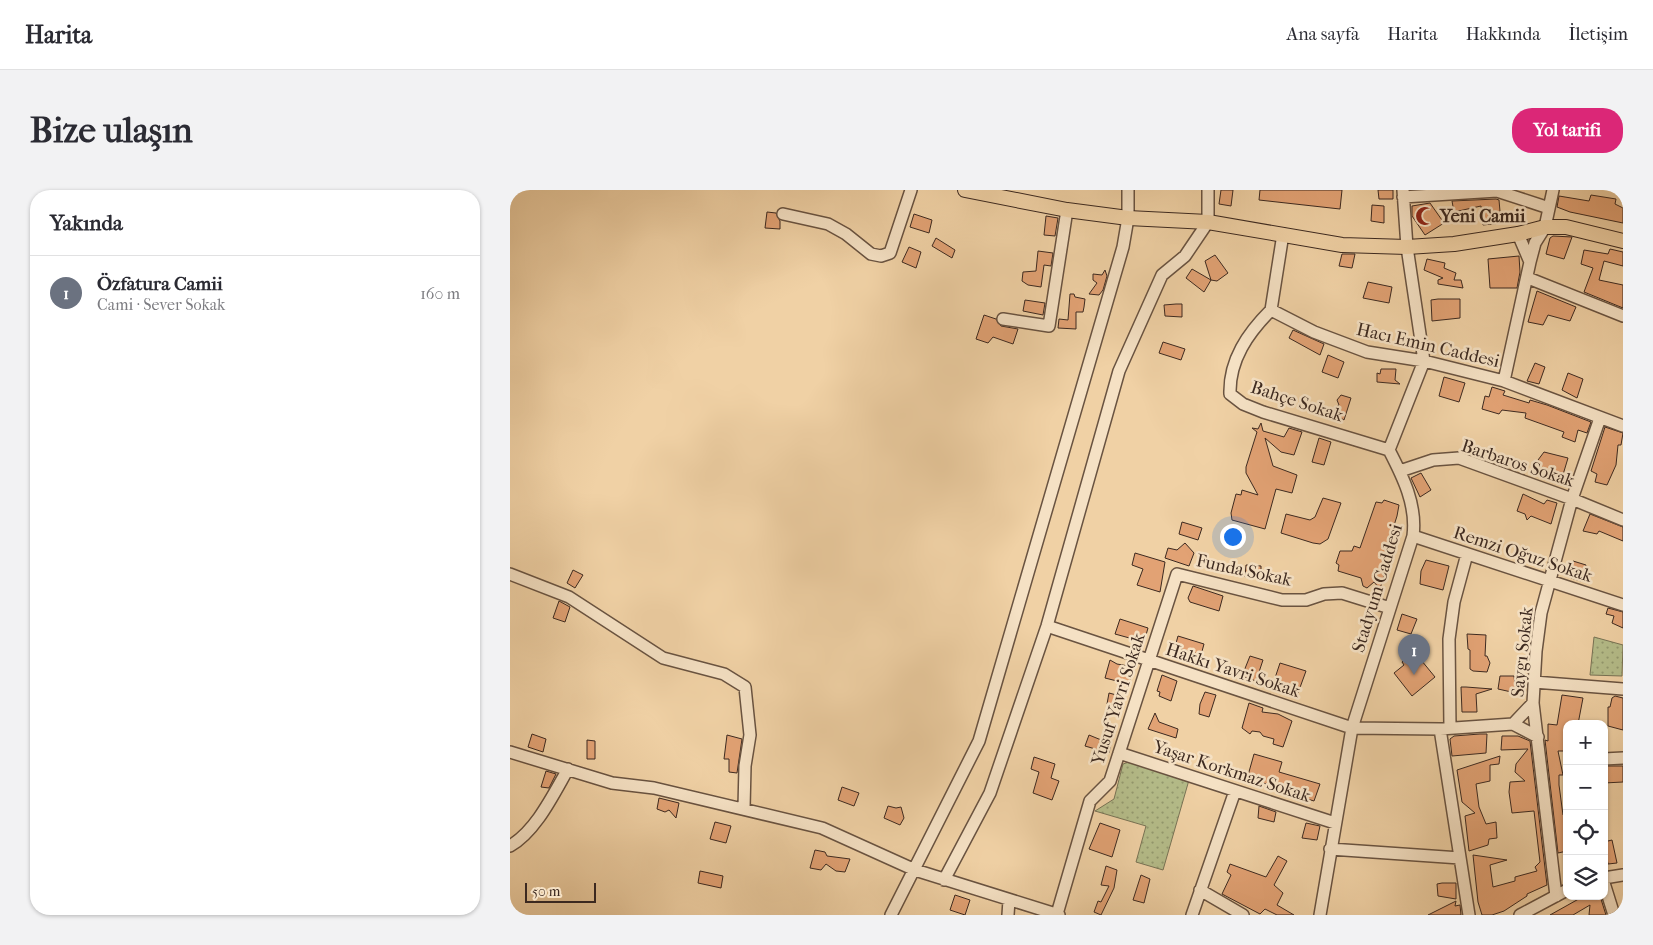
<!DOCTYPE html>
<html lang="tr">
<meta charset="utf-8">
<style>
:root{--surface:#fff;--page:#f2f2f3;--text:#2b2b33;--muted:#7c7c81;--line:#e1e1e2;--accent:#db2777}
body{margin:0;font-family:"IM FELL French Canon",serif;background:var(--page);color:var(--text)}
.controls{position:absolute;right:15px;bottom:15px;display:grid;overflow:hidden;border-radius:10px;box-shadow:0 1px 4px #0004}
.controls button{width:45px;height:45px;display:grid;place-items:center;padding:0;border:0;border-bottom:1px solid var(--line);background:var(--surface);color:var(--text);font:25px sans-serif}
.scale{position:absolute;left:15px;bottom:12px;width:71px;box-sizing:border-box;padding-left:5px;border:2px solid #3c2920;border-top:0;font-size:14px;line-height:18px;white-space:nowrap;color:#3c2920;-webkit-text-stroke:4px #f5e1c4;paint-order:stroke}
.you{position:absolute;left:722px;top:346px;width:18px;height:18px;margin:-12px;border:4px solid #fff;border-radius:50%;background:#1a73e8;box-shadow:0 0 0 8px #1a73e833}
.badge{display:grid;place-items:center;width:32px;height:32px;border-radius:50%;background:var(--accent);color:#fff;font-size:16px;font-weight:700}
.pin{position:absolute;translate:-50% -41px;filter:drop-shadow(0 1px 2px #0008)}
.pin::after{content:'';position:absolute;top:26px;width:18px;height:15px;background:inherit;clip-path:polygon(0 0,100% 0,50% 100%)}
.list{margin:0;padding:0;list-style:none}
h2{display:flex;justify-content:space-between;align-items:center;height:65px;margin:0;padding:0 20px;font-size:21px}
h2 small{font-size:16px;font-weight:400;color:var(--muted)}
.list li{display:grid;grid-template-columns:32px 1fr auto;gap:15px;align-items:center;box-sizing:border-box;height:75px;padding:0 20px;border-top:1px solid var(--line)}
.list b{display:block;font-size:19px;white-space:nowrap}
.list p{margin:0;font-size:16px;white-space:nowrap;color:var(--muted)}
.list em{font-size:16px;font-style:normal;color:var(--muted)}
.icon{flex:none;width:28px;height:28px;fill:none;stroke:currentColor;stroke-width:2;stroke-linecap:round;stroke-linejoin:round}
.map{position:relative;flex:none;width:1113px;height:725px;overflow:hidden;border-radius:20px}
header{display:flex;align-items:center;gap:30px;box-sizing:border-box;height:70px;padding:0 25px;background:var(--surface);border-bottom:1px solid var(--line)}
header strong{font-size:24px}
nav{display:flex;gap:28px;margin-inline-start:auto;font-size:18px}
.intro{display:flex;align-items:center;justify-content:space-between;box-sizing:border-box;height:120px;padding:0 30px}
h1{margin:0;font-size:35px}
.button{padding:12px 22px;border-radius:20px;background:var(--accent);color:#fff;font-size:18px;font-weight:700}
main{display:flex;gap:30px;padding:0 30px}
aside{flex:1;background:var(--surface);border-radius:20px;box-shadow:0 1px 4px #0004}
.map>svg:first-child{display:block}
</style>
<header>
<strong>Harita</strong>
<nav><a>Ana sayfa</a><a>Harita</a><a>Hakkında</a><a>İletişim</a></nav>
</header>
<div class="intro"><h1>Bize ulaşın</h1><a class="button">Yol tarifi</a></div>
<main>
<aside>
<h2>Yakında<small></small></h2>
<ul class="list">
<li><span class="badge" style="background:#6b7280">1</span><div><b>Özfatura Camii</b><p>Cami · Sever Sokak</p></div><em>160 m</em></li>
</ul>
</aside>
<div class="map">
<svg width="1113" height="725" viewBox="0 0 1113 725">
<defs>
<pattern id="grass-dots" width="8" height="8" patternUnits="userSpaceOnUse" patternTransform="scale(1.25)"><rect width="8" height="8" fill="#b5bd8a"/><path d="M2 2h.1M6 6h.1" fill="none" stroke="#949a70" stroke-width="1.8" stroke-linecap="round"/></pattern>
</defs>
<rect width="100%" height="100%" fill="#f0d1a5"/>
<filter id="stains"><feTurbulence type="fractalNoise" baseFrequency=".004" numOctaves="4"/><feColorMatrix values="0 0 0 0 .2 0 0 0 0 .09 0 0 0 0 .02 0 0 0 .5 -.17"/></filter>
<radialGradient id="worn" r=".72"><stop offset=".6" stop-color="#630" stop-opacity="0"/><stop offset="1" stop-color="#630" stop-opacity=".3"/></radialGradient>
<path fill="url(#grass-dots)" stroke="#787355" d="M1084,447L1113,455L1112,486L1080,485Z
M619,572L679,590L653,680L626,672L636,636L585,621L604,609L613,574Z"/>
<path fill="#e2a274" stroke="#3c2920" d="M711,0H723L721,16L709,14Z
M750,0H832L830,19L749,10Z
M868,0H883V9H869Z
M1081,5L1106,9L1105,14L1113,18V33L1060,22L1047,17L1049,6L1079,11Z
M986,9L989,10L991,33L973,35L971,16L944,22L942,11Z
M920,13L934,33L915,45L902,26V16Z
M862,15L874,16V33L861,31Z
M257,22L266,23L270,31V39L255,38Z
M404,24L422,30L419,43L400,37Z
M536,26L548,28L545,46L534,45Z
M1043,46L1062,47L1054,69L1036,64L1040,48Z
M426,48L445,60L442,68L422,56Z
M399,57L411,62L406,78L392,72Z
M1100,59L1113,62V76L1094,71L1089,90L1113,95V118L1074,102L1083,78L1071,74L1074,60L1098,64Z
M528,61L543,63L541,76L534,75L531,97L518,95L512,91L513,82L526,81Z
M832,64H845L842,78L829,76Z
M705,65L718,83L707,91L701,90L695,71Z
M1009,66L1010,82L1007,98H980L978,69Z
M917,69L935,73L934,78L946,83L944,90H951L953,98L928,94V90L933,88L914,80Z
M682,79L701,90L694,102L676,88Z
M595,80L597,86L593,100L589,105L579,104L587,93L583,90V84L592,85Z
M858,92L882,97L879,113L853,108Z
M1027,101L1066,117L1060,131L1038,125L1033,135L1018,132Z
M560,104H564L565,107L575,109L574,117L573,122H566V139L548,138L549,129L558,130Z
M928,109H950V128L922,131L921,110Z
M515,110L535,113L533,125L513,121Z
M666,114H672V127L655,126L654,115Z
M474,125L486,129L491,136L508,139L503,154L483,147L478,153L466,149Z
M783,140L814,154L810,165L779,148Z
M653,152L675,159L671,170L649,163Z
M818,165L834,172L828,188L812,182Z
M1025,173L1035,177L1029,194L1017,191Z
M871,179H886L885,190L890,194L867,192V183L870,184Z
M1058,183L1073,189L1067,208L1052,200Z
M934,187L955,193L949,212L929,206Z
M982,197L995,201L993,205L1019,213L1020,210L1037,215L1081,232L1077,243L1068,240L1065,252L1052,247L1054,242L1015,228L1016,223L992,220L989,224L972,219L975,206L979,207Z
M831,205L841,208L834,230L824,224L825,218L829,215L827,210Z
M751,233L753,241L774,247L779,238L792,242L784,265L771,262L755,248L763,276L787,285L782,303L766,299L755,339L722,330L721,323L726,304L731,305L732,300L748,305L736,283V277L747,242L742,238L748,239Z
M1095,237L1113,243L1111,255H1108L1106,275L1097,295L1085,292L1087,284L1081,281Z
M809,248L821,252L814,275L802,272Z
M1034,262L1058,268L1052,288L1031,281L1032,278L1028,276V270Z
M911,283L921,300L910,307L901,288Z
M1013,304L1034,314L1037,310L1047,313L1041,334L1021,326L1017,330L1015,324L1007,321Z
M813,308L831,313L818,349L810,354L803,353L771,343L776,324L800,330L805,327Z
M874,310L889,315L887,326L873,370L878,372L870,399L864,392L857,398L853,396L851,388L828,381L829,375L826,373L830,361H842L844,356L850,358L866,312L872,313Z
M1080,324L1113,337V351L1089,341L1087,344L1073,341Z
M672,332L692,338L688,350L669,344Z
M675,353L684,363L679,376L655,368L658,358L667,360Z
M625,363L655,372L650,402L627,395L633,379L622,375Z
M916,370L939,376L933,400L910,394L911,381Z
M1063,371L1076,375L1071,391L1061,388L1058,382Z
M736,375L751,376V389L735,387Z
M63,380L73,385L65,398L57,393Z
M683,396L713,406L709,421L680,412L678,408Z
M49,411L60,417L55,432L43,428Z
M1098,418L1113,422V438L1102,433L1104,426L1096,424Z
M892,424L907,429L901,444L887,440Z
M610,429L638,438L634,452L605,444Z
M957,444L976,445L975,466H977L980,473L977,482L963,481L960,479V460L958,459Z
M668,446L694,454L691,465L665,457Z
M907,465L925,487L902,506L884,483L894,475L892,472L899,466L902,469Z
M740,466L753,470L746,491L732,486Z
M600,470L607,474L624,477L619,494L595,488Z
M770,473L796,481L788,503L763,494Z
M652,485L667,491L661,511L649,506L650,502L647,501Z
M990,486H1004L1006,503L988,499Z
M951,497H956L982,499L966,504L967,522H952Z
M695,502L706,505L699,527L689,524L690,514Z
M599,503L614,507L610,516L597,514Z
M1052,505L1073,508L1068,534H1057L1054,561H1048L1053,585H1049V595L1053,625H1057V661L1048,663L1035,550L1038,551V534L1047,535Z
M1105,506L1113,508V540L1098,536V517H1100L1102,508Z
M739,513L753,518L752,522L768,524L782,531L773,557L763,554L764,549L753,546L750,542L742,541L740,544L732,538Z
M645,523L649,532L668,539L666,548L638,539Z
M22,544L36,549L33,562L18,557Z
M970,544H977L976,563L942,566L940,549L944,546Z
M217,545L232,549L227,583L219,582V569H214Z
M579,545L601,554L599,563L575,556Z
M992,546H1008L1020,551L1037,695L1017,704V706L994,721L982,725H972L968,712L963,665L997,670L980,675L983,697L1005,691V687L1027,681L1025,677L1030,672L1024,621L1002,623L999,602L1000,592L1015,591L1005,582L1006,574L1018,559L991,560Z
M77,550L85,551V569H77Z
M744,564L772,572L769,582L810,594L804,611L771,601L772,598L737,589Z
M990,566L989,574L980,575V591L966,594L969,617L976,634L986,632L987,648L979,649L978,655L959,661L955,626L965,623L952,612L947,580Z
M524,567L545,574L541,588L549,591L542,610L523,603L529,582L521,579Z
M1094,576H1113V592L1094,593Z
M36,581L46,584L39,598L31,597Z
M332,597L349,603L344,616L328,610Z
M149,608L169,613L166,628L159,620L155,622L147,619Z
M378,616L386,618L391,617L394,628L390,635L374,628Z
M749,616L766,622L764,632L748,628Z
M205,632L221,636L216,653L200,649Z
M590,633L610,640L602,667L579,659Z
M796,633L810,636L807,650L792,648Z
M1102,650L1107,673L1098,674L1094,652Z
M305,660L315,662L317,666L340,669L335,682L326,681L316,674L311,680L300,678Z
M768,666L777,671L764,695L773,703L767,715L784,725H767L755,719L750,724L712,704L721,685L717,682L720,674L756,687Z
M596,676L607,680L604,698L591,725L584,722L588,711L591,712L599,696L591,695Z
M190,681L213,686L211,698L188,693Z
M631,685L640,689L634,713L623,710Z
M932,693H946V709L928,706L927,694Z
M445,705L460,710L455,725L440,720Z
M1074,706H1090L1096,725H1079L1080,715L1063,725H1040Z
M946,711L945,716L950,715L951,725H918Z"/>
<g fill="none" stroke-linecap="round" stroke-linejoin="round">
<g stroke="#695341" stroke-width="14">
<path id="minor" d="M893,7L987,1L1039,18
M273,24L318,34L336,44L361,64L371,66L380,63L401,0
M773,44L761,120L804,142L857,162L914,171L994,191L1113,236
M1008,44L1020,72
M1018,88L1113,126
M761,120C738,143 719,170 720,204L733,214L753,222L879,260
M493,129L539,136L557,20
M994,191L1020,72L1025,53L1035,37L1043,0
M890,281L923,270L949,268L1062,309L1113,330
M903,346L1113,415
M0,384L59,407L153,468L214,484L235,497L240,545L235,576L234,618
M537,436L842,538L930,539L1003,534L1028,547
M1024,492L1113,499
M1003,534L1023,513
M940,538L939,449L944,412L957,364
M930,539L959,725
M0,562L102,593L144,598L312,638L405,680L549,725
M609,563L825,633
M1094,569L1113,568
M0,656C26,641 43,605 58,579
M820,659L950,668
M1094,688L1113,685
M434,690L480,603L537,436L609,181L652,85L675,66L698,32V0
M1094,693L1104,725
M690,700L733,725
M1046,706L1023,513L1026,461L1031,423L1062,309L1090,228
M547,724L580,611L600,591L667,384L772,410H796L814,404L832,403L880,418
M381,725L469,551L613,57L618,28V0
M498,725L499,710
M682,725L725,601
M810,725L842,538L903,346C907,315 893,287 879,260L914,171L897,57L893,0
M1010,725L1057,700"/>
</g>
<g stroke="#3c2920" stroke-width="16">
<path id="major" d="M455,0L557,20L618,28L698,32L832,55L897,57L944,54L1008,44L1035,37H1056L1113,51"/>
</g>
<use href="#minor" stroke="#f5e1c4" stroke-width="11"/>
<use href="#major" stroke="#f0d1a5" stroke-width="14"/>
</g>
<defs>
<g id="mosque-bare" transform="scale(1.5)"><path d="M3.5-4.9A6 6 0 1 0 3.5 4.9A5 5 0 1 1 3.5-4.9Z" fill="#8f2418" stroke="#f5e1c4" stroke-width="2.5" paint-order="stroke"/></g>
</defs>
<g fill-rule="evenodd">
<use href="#mosque-bare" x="915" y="26"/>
</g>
<g text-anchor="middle" stroke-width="5" stroke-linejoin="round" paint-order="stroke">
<g font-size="18" font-weight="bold" fill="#3c2920" stroke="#f5e1c4" text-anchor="start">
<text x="930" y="32">Yeni Camii</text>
</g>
<g font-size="18" fill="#3c2920" stroke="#f5e1c4">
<text transform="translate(918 155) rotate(13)" y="6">Hacı Emin Caddesi</text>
<text transform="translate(787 211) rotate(18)" y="6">Bahçe Sokak</text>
<text transform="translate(1008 273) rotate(18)" y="6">Barbaros Sokak</text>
<text transform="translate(1013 364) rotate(18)" y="6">Remzi Oğuz Sokak</text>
<text transform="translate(734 380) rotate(12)" y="6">Funda Sokak</text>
<text transform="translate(867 398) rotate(-73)" y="6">Stadyum Caddesi</text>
<text transform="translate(1012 462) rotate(-84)" y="6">Saygı Sokak</text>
<text transform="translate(723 480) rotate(18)" y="6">Hakkı Yavri Sokak</text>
<text transform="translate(608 509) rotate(-72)" y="6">Yusuf Yavri Sokak</text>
<text transform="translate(722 581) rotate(18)" y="6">Yaşar Korkmaz Sokak</text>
</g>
</g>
<rect width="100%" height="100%" filter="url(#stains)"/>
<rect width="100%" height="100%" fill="url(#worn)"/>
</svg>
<div class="controls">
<button>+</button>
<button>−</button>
<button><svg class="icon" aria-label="locate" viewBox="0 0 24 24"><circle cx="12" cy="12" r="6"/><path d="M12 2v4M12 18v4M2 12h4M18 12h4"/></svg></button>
<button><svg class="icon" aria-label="layers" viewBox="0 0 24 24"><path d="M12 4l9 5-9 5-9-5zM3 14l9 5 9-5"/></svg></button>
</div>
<div class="scale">50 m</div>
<div class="you"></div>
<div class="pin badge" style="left:904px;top:485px;background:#6b7280">1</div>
</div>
</main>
